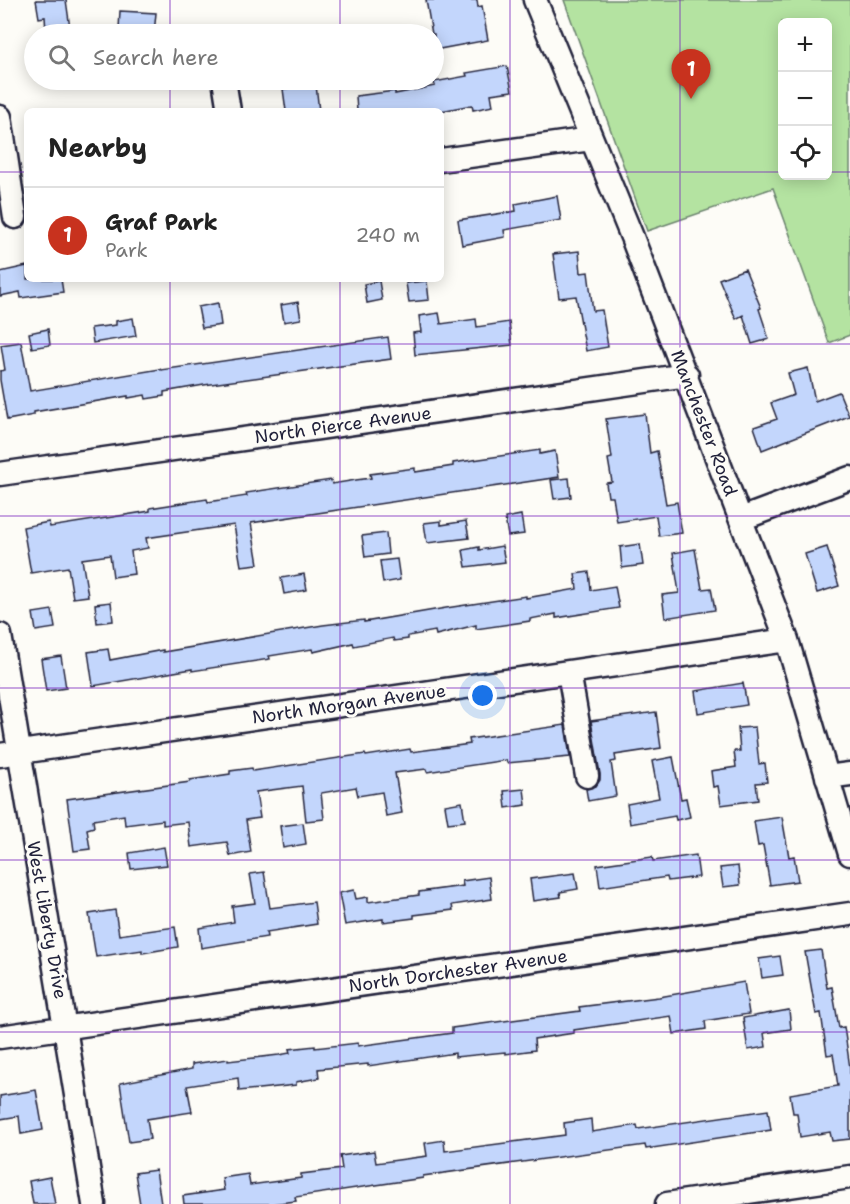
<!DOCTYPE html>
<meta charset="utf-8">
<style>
:root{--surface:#fff;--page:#f2f2f2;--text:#222;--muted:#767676;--line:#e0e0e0;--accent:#c8321e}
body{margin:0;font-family:"Shantell Sans",sans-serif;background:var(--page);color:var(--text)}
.controls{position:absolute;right:18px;top:18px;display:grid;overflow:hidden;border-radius:9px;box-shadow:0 3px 15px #0003}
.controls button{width:54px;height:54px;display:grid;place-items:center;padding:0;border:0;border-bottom:2px solid var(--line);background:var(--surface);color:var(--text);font:30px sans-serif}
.you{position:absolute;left:483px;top:696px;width:21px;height:21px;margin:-15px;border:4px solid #fff;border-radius:50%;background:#1a73e8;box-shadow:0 0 0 9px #1a73e833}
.badge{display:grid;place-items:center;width:39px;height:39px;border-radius:50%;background:var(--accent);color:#fff;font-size:20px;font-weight:700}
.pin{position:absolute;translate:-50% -50px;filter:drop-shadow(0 2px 3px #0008)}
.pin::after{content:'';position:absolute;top:32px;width:21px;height:18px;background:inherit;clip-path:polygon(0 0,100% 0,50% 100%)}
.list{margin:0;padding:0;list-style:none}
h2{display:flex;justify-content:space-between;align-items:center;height:78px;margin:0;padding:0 24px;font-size:26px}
h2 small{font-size:20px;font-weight:400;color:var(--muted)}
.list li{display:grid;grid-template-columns:39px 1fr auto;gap:18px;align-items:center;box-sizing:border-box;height:96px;padding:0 24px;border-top:2px solid var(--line)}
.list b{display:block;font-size:22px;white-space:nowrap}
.list p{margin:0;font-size:20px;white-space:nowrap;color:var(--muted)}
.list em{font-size:20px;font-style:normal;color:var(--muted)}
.icon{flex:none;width:33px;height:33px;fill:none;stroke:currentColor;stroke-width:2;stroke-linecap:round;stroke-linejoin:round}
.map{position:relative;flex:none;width:850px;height:1204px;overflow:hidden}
.search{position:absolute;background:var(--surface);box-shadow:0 3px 15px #0003;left:24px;top:24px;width:420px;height:66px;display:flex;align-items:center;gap:15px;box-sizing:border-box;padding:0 21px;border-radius:33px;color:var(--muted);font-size:22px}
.panel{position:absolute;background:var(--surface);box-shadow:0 3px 15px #0003;left:24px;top:108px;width:420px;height:174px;border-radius:9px}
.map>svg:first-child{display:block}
</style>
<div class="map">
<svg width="850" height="1204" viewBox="0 0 850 1204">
<rect width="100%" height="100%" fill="#fdfcf7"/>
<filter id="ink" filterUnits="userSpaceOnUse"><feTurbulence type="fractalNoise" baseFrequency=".0167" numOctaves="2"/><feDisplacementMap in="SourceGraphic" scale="12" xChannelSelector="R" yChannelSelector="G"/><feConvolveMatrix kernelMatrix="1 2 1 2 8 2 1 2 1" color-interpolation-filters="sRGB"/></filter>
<g filter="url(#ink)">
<path fill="#b4e3a1" stroke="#6b826e" stroke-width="1.5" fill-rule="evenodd" d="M564,0H850V335L829,343L773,188L647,231ZM782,22H828V176H782Z"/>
<path fill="#c3d6fc" stroke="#22223b" stroke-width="1.5" d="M36,0H66L70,28L46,31L45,17L39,18Z
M426,0H477L478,7L482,6L488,40L434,50V34H432Z
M120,11L156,13L154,34H130V30L119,29Z
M507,66L512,91L491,94L493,106L473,110L472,105L441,111H357L356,96L395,91V94L435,86L434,82L467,76L466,73Z
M316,85L319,111H286L283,89Z
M557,196L561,220L504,230L505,237L462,245L458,220L516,211L515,204Z
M579,251L581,273L588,272L593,311L602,310L608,347L586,351L576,296L559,298L553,254Z
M27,266V279H61L63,292L21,298L20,292L0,296V272Z
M745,269L761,308L759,309L769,339L752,344L743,315L736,319L719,279Z
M379,281L382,300L367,303L364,284Z
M427,281L429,300L409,302L406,283Z
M298,302L301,319L284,322L281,305Z
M218,303L221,325L202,328L198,307Z
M439,313L441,324L476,319L477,327L509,322L512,345L415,355L413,333L421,332L419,316Z
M133,318L136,336L93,343L91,328L116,325V321Z
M48,329L50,345L32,348L29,333Z
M388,337L391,359L204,385L164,392V396L146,399L145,395L128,398V396L34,412V415L7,420L0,380V371L5,370L1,345L21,342L30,391L160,369L161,370Z
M808,368L815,401L839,392L849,416L762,450L754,427L777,419L771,403L794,395L788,373Z
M645,414L650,453L657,451L666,504L677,502L682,533L659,536L656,516L617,522L613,497H608L606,483L612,482L608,459L612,458L606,419Z
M540,450V454L555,451L559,477L251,523L258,564L241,566L234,525L146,538L148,548L131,551L134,574L113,577L110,555L82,559L88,596L73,598L68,567L31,573L23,527L49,522L50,527L150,511V508L207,499L208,502L247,496L246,493L331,480L332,484L356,480L371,478L370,474L415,468V472L453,466V463Z
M569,478L571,497L554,499L551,480Z
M521,515L524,534L508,536L505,518Z
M441,521V525L466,521L469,538L427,543L424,523Z
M386,533L388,554L365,557L362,536Z
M640,544L643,565L622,568L620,547Z
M502,546L505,562L466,567L463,550L479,547V550Z
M827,547L839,586L817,593L805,554Z
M695,549L702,589L711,588L715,610L665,618L662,595L679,593L673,553Z
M397,559L400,580L383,583L380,561Z
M589,572L591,590L615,586L619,608L556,618V614L530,619V621L476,629V625L436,635L435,631L408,636V639L394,641L393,638L354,646L353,643L313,652L312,649L269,656L270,659L192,671V669L93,686L88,652L108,649L110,660L163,650V652L323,625L364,620V622L446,608L526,596V598L577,589L575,574Z
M304,574L307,590L284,594L281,578Z
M111,602L113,621L97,623L95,604Z
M52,610L55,628L36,631L33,613Z
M61,656L66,688L46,691L41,659Z
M743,683L747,705L698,713L695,691Z
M656,712L661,748L615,755L616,761L611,762L616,796L588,801L586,789L596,786L600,780V774L591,721Z
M565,725L570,757L507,763L506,760L427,772L426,769L395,773L402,813L386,816L382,792L358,796L356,787L321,793L324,819L306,821L302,786L256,792L260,818L246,820L251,852L230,856L227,842L191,847L188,822L163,825V820L125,825L124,815L93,820L94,827L87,829L90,849L74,851L67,799L190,782V780L230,774V771L252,768L253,771L365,754L366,756L410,749L411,752L470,744L469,739Z
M755,727L759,764L765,763L767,782L756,783L758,800L721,805L718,786L713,787L711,771L736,767L734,751H740L738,728Z
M673,757L681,799L686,798L690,817L676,820L675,816L630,824L627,804L659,798L652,761Z
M524,789L526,805L506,808L504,791Z
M462,802L465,821L448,823L445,805Z
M782,817L789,857L794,856L798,881L770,885L763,845L758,846L754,821Z
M303,823L306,844L283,848L280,826Z
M164,847L167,865L131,869L129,853Z
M696,855L699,877L668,881L667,877L600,887L597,865L652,857L653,861Z
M738,866L740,885L723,887L720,868Z
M264,872L270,908L314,902L317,924L266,932L267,937L201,948L199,928L234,922L232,906L255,903L250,874Z
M575,873L578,889L560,892L561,897L533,901L530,879Z
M489,877L492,899L452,905L453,910L414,915V918L383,922V919L345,925L339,893L354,890L356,899L368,897V902L419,895V892L463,886L462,881Z
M115,910L119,935L175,927L178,947L142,953V950L96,957L89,914Z
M821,950L827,988L832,987L839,1028L844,1027L850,1068V1139L832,1141L830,1132L800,1137L797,1113H793L790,1094L838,1086L833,1054L827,1055L821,1013L816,1014L805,952Z
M780,956L783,975L762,978L759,959Z
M744,982L749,1014L705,1021L706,1029L674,1034L671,1016L574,1030V1033L534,1039L535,1050L505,1054V1052L455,1057V1053L368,1066V1064L318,1069L319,1078L296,1082V1085L239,1091L238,1078L187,1086L192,1112L147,1119L150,1139L129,1142L120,1083L192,1069V1064L228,1059V1061L279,1055L290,1053L289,1049L315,1046V1048L358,1043V1046L452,1033V1028L580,1011L579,1007L659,997Z
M789,1010L791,1029L764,1033L766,1047L748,1050L743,1018Z
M36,1090L43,1130L21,1134L19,1116L0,1119V1096Z
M768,1110L771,1130L646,1149L645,1145L423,1176V1178L295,1197L296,1201L271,1204H184L183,1196L224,1190L222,1178L248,1174L250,1185L301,1178V1174L342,1169L340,1156L374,1151L376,1163L427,1156L425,1143L444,1140L445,1151L565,1135L564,1123L591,1119L592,1132L637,1125L638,1129Z
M156,1170L161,1204H140L135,1173Z
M50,1177L55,1204H33L29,1181Z"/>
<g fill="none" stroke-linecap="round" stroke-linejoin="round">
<g stroke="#22223b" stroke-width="27">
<path id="minor" d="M535,0L632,237L787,640L850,854
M224,80L229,111
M0,117L15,217
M441,160L591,139
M0,474L687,375
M741,519L850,478
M0,635L94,1204
M569,672L587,776
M0,755L787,640
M827,777L850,774
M0,1037L850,914
M667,1204L850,1177"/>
</g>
<use href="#minor" stroke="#fdfcf7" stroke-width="22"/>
</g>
</g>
<path fill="none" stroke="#7b2cbf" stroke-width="1.5" stroke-opacity="0.55" d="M170,0V34M340,0V34M510,0V1204M680,0V1204M170,80V111M340,80V111M0,172H27M441,172H782M828,172H850M170,279V1204M340,279V1204M0,344H850M0,516H850M0,688H850M0,860H850M0,1032H850"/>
<g text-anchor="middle" stroke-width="6" stroke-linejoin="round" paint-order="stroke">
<g font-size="18" fill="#22223b" stroke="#fdfcf7">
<text transform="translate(704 423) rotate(69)" y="6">Manchester Road</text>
<text transform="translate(343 425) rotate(-8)" y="6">North Pierce Avenue</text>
<text transform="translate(349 704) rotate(-8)" y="6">North Morgan Avenue</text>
<text transform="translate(47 920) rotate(80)" y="6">West Liberty Drive</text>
<text transform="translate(458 971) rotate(-8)" y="6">North Dorchester Avenue</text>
</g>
</g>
</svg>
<div class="controls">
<button>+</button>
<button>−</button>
<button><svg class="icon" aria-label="locate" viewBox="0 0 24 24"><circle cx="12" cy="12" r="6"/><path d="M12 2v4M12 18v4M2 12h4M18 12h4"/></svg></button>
</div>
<div class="you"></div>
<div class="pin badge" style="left:691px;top:99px">1</div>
<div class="search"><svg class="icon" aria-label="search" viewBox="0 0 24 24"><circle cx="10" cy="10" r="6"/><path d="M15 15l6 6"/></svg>Search here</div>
<section class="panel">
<h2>Nearby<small></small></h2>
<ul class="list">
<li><span class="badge">1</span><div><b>Graf Park</b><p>Park</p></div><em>240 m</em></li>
</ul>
</section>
</div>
